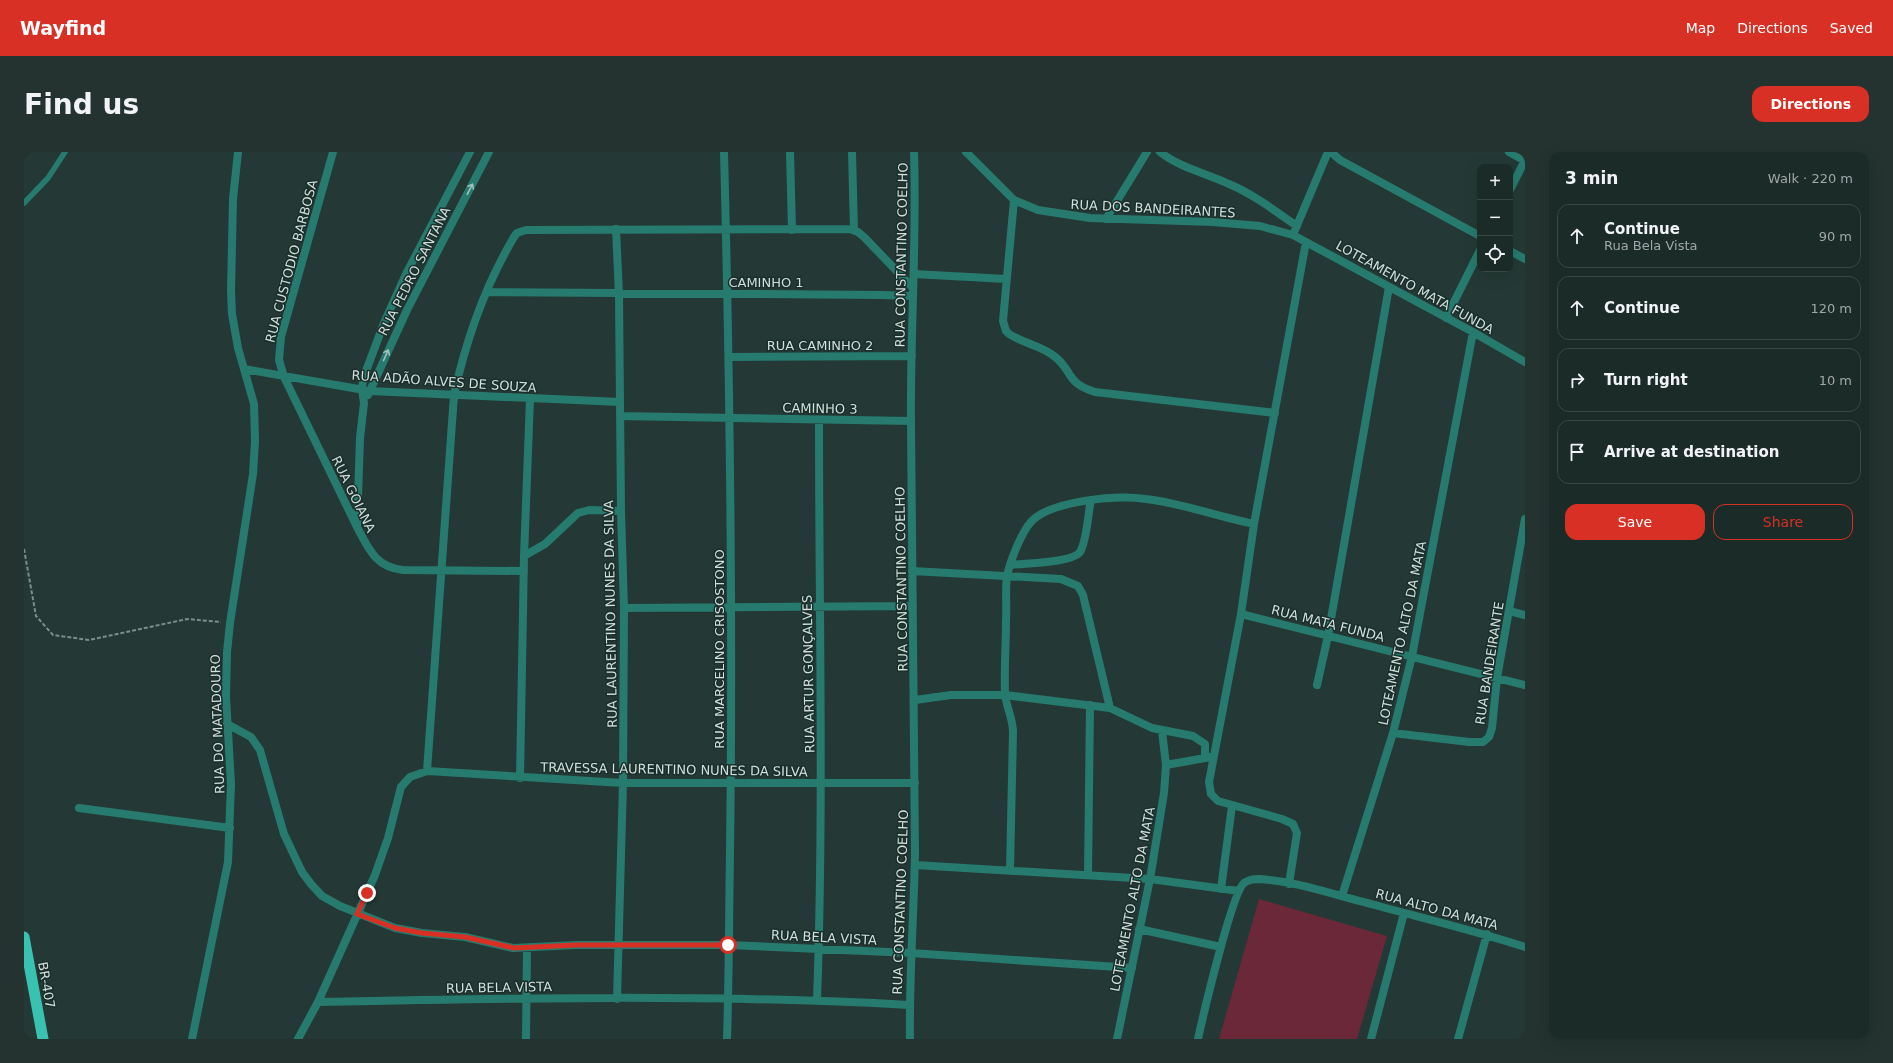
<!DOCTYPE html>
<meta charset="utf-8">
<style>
:root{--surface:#1b2b28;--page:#243330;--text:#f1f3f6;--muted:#a0a7a8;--line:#394745;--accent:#d93025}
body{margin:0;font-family:"DejaVu Sans",sans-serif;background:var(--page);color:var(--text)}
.controls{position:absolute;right:12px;top:12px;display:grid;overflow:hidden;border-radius:8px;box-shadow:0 4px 16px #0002}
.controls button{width:36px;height:36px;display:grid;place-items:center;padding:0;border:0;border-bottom:1px solid var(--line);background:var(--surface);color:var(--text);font:20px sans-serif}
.stop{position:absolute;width:12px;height:12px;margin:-9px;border:3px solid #d93025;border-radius:50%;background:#fff}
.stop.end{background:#d93025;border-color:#fff;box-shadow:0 1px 4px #0008}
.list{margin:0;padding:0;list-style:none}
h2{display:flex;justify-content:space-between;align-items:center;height:52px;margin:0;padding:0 16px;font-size:17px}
h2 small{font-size:13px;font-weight:400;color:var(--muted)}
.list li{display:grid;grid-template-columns:26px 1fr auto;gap:12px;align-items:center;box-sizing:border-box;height:64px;margin:0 8px 8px;padding:0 8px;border:1px solid var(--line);border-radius:12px}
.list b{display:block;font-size:15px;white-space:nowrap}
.list p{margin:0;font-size:13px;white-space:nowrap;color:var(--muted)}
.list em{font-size:13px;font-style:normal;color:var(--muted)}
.actions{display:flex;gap:8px;padding:12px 16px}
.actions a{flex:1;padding:9px 0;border:1px solid var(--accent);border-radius:12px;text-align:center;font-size:14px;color:var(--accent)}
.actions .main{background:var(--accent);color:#fff}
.icon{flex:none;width:22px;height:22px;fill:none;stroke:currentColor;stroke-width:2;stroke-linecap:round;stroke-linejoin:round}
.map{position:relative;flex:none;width:1501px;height:887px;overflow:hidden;border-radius:12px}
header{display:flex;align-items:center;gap:24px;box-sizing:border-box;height:56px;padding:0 20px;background:var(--accent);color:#fff}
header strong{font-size:19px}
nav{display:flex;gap:22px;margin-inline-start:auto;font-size:14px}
.intro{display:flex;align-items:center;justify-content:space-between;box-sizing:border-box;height:96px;padding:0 24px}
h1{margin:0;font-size:28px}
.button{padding:10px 18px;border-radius:12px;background:var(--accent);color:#fff;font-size:14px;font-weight:700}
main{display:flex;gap:24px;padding:0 24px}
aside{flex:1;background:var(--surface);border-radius:12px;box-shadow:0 4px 16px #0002}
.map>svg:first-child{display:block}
</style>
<header>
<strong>Wayfind</strong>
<nav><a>Map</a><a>Directions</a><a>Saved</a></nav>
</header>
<div class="intro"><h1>Find us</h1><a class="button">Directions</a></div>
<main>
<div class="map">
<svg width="1501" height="887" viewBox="0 0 1501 887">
<rect width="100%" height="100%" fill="#243935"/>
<path fill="#6b2838" d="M1235,747L1363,784L1333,887H1195Z"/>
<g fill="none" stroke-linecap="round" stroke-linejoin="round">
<path stroke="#7c8d8a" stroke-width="2" stroke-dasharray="4 2" stroke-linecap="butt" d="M0,397L12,464L29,483L65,488L163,467L197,470"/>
<path stroke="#277a6e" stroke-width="5.5" d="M0,51L24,26L41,0"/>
<path stroke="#277a6e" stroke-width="8" d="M309,0L257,185L255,208L260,225L333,375C345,398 352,415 379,418L500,419
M700,0C706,233 709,467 706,700C705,762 705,825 703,887
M766,0L768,78
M828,0L830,78
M942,0L990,48L1014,58L1066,66L1189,70L1236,74L1269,83L1449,180L1501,210
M1136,0C1156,16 1182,21 1205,32C1229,42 1251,59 1273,74
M1307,0L1316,8L1456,84
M1485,0L1501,9
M1486,38L1501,8
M990,48L979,169L982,179L985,182C999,191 1017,194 1030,204C1049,218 1041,231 1071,240L1251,261
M1082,67L1123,0
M592,77L595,142L597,359L600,456L599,631L593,847
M1271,78L1304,0
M1486,99L1501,107
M890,122L982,127
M463,140L857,143L888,144
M1422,166L1456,98
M705,205L888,204
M220,217L346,239L596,250
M344,243L383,158L465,0
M596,264L887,269
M333,374L336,286L340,251L338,238L339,227L360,171L383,120L446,0
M500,404L521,392L554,361L565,358L597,359
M987,413C1001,411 1048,411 1056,400C1063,389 1064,361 1067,348
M888,419L1037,427L1054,434L1059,443L1086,556
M600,456L889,454
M1485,459L1501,463
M1217,462L1501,533
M1293,533L1304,484L1365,135
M891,548L927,543H981L1078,555L1086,556L1128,576L1169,584L1181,592V606
M203,572L227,585L236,598L260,682L278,720L287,732L298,744L316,754L371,776L398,781L441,785L489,796L552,793H704L887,801L1108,816
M1369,581L1445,590H1459L1465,585L1468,576L1473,526L1501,367
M1142,613L1187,605
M403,619L430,243C442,188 461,134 490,85L493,81L502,78L826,77L834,80L840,85L889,136
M496,626L500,404L506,247
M55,656L206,676
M891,713L1126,727L1215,739
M986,718L989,580C989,567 982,554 981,542C980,518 982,493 982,469C983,454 981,438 983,424C986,409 997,382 1006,371C1025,348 1094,343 1122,347C1158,351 1194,365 1230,372
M1064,723L1066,553
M1265,732L1273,681L1269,672L1258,667L1194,649L1187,642L1185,630L1217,462L1230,372L1282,90
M1197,737L1208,654
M1318,744L1369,581L1388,504L1449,180
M1115,777L1197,795
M793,848C800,655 795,462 795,268
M294,850C491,846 689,842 885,853
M168,887L204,710L207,632L202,545L203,500L206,471L229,322L231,289L230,252L214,196L208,162L207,139L209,47L214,0
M274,887L294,850L351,723L364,686L377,635L386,625L403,619L599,631H891
M502,887L503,797
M886,887C885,824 890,762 891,700C891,557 887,415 887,272C886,181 893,91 890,0
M1093,887L1126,727L1140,641L1142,613L1138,579
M1174,887C1179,864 1208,741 1220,731C1224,728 1230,727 1235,727C1272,729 1310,743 1347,752C1398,766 1450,778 1501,795
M1347,887L1380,761
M1434,887L1463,782"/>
<path stroke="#3ac2b0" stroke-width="11" d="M0,785L19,887"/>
</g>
<defs><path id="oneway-shaft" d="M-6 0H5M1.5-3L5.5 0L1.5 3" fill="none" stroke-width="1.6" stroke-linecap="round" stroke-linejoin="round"/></defs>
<g stroke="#9fc1bb">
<use href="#oneway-shaft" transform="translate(446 37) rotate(-62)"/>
<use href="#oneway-shaft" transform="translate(362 203) rotate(-66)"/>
</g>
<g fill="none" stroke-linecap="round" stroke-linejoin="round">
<path stroke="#d93025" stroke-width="5" d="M343,741L333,762L371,776L398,781L441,785L490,796L552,793H704"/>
</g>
<g text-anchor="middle" stroke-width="3" stroke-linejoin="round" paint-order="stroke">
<g font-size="13" fill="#d2dfdc" stroke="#1a2f2b">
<text transform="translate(1129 56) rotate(3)" y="5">RUA DOS BANDEIRANTES</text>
<text transform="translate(877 103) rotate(-89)" y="5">RUA CONSTANTINO COELHO</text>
<text transform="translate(267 109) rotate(-75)" y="5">RUA CUSTODIO BARBOSA</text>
<text transform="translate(390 119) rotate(-63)" y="5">RUA PEDRO SANTANA</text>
<text x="742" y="135">CAMINHO 1</text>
<text transform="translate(1391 135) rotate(29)" y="5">LOTEAMENTO MATA FUNDA</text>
<text x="796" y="198">RUA CAMINHO 2</text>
<text transform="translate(420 229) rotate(4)" y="5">RUA ADÃO ALVES DE SOUZA</text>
<text transform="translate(796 256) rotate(1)" y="5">CAMINHO 3</text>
<text transform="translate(330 342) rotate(64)" y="5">RUA GOIANA</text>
<text transform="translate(877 427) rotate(-91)" y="5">RUA CONSTANTINO COELHO</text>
<text transform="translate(586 462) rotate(-91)" y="5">RUA LAURENTINO NUNES DA SILVA</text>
<text transform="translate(1304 471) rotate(14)" y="5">RUA MATA FUNDA</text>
<text transform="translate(1378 481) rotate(-78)" y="5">LOTEAMENTO ALTO DA MATA</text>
<text transform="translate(695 497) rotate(-90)" y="5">RUA MARCELINO CRISOSTONO</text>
<text transform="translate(1465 511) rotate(-81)" y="5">RUA BANDEIRANTE</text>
<text transform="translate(784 522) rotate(-91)" y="5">RUA ARTUR GONÇALVES</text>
<text transform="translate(193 572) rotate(-92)" y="5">RUA DO MATADOURO</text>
<text transform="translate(650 617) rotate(1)" y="5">TRAVESSA LAURENTINO NUNES DA SILVA</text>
<text transform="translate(1108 747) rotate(-79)" y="5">LOTEAMENTO ALTO DA MATA</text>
<text transform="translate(876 750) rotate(-88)" y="5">RUA CONSTANTINO COELHO</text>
<text transform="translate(1413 757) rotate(15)" y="5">RUA ALTO DA MATA</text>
<text transform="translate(800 785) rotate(3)" y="5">RUA BELA VISTA</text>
<text transform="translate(23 833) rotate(80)" y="5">BR-407</text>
<text transform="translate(475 835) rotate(-1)" y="5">RUA BELA VISTA</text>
</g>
</g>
</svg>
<div class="controls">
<button>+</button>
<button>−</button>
<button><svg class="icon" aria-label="locate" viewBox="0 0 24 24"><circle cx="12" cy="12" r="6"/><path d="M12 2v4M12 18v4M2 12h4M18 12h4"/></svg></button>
</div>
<div class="stop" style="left:704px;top:793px"></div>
<div class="stop end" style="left:343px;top:741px"></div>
</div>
<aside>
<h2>3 min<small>Walk · 220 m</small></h2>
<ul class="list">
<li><svg class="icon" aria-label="ahead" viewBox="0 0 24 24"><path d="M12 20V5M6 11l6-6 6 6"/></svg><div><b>Continue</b><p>Rua Bela Vista</p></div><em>90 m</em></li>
<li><svg class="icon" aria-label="ahead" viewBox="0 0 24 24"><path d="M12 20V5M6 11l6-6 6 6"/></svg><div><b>Continue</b></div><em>120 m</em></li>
<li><svg class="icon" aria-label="right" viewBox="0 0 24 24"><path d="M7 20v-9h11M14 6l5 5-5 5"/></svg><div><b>Turn right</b></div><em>10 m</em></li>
<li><svg class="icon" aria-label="arrive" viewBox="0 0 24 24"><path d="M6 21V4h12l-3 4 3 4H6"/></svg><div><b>Arrive at destination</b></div></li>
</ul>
<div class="actions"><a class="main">Save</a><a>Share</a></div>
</aside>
</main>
